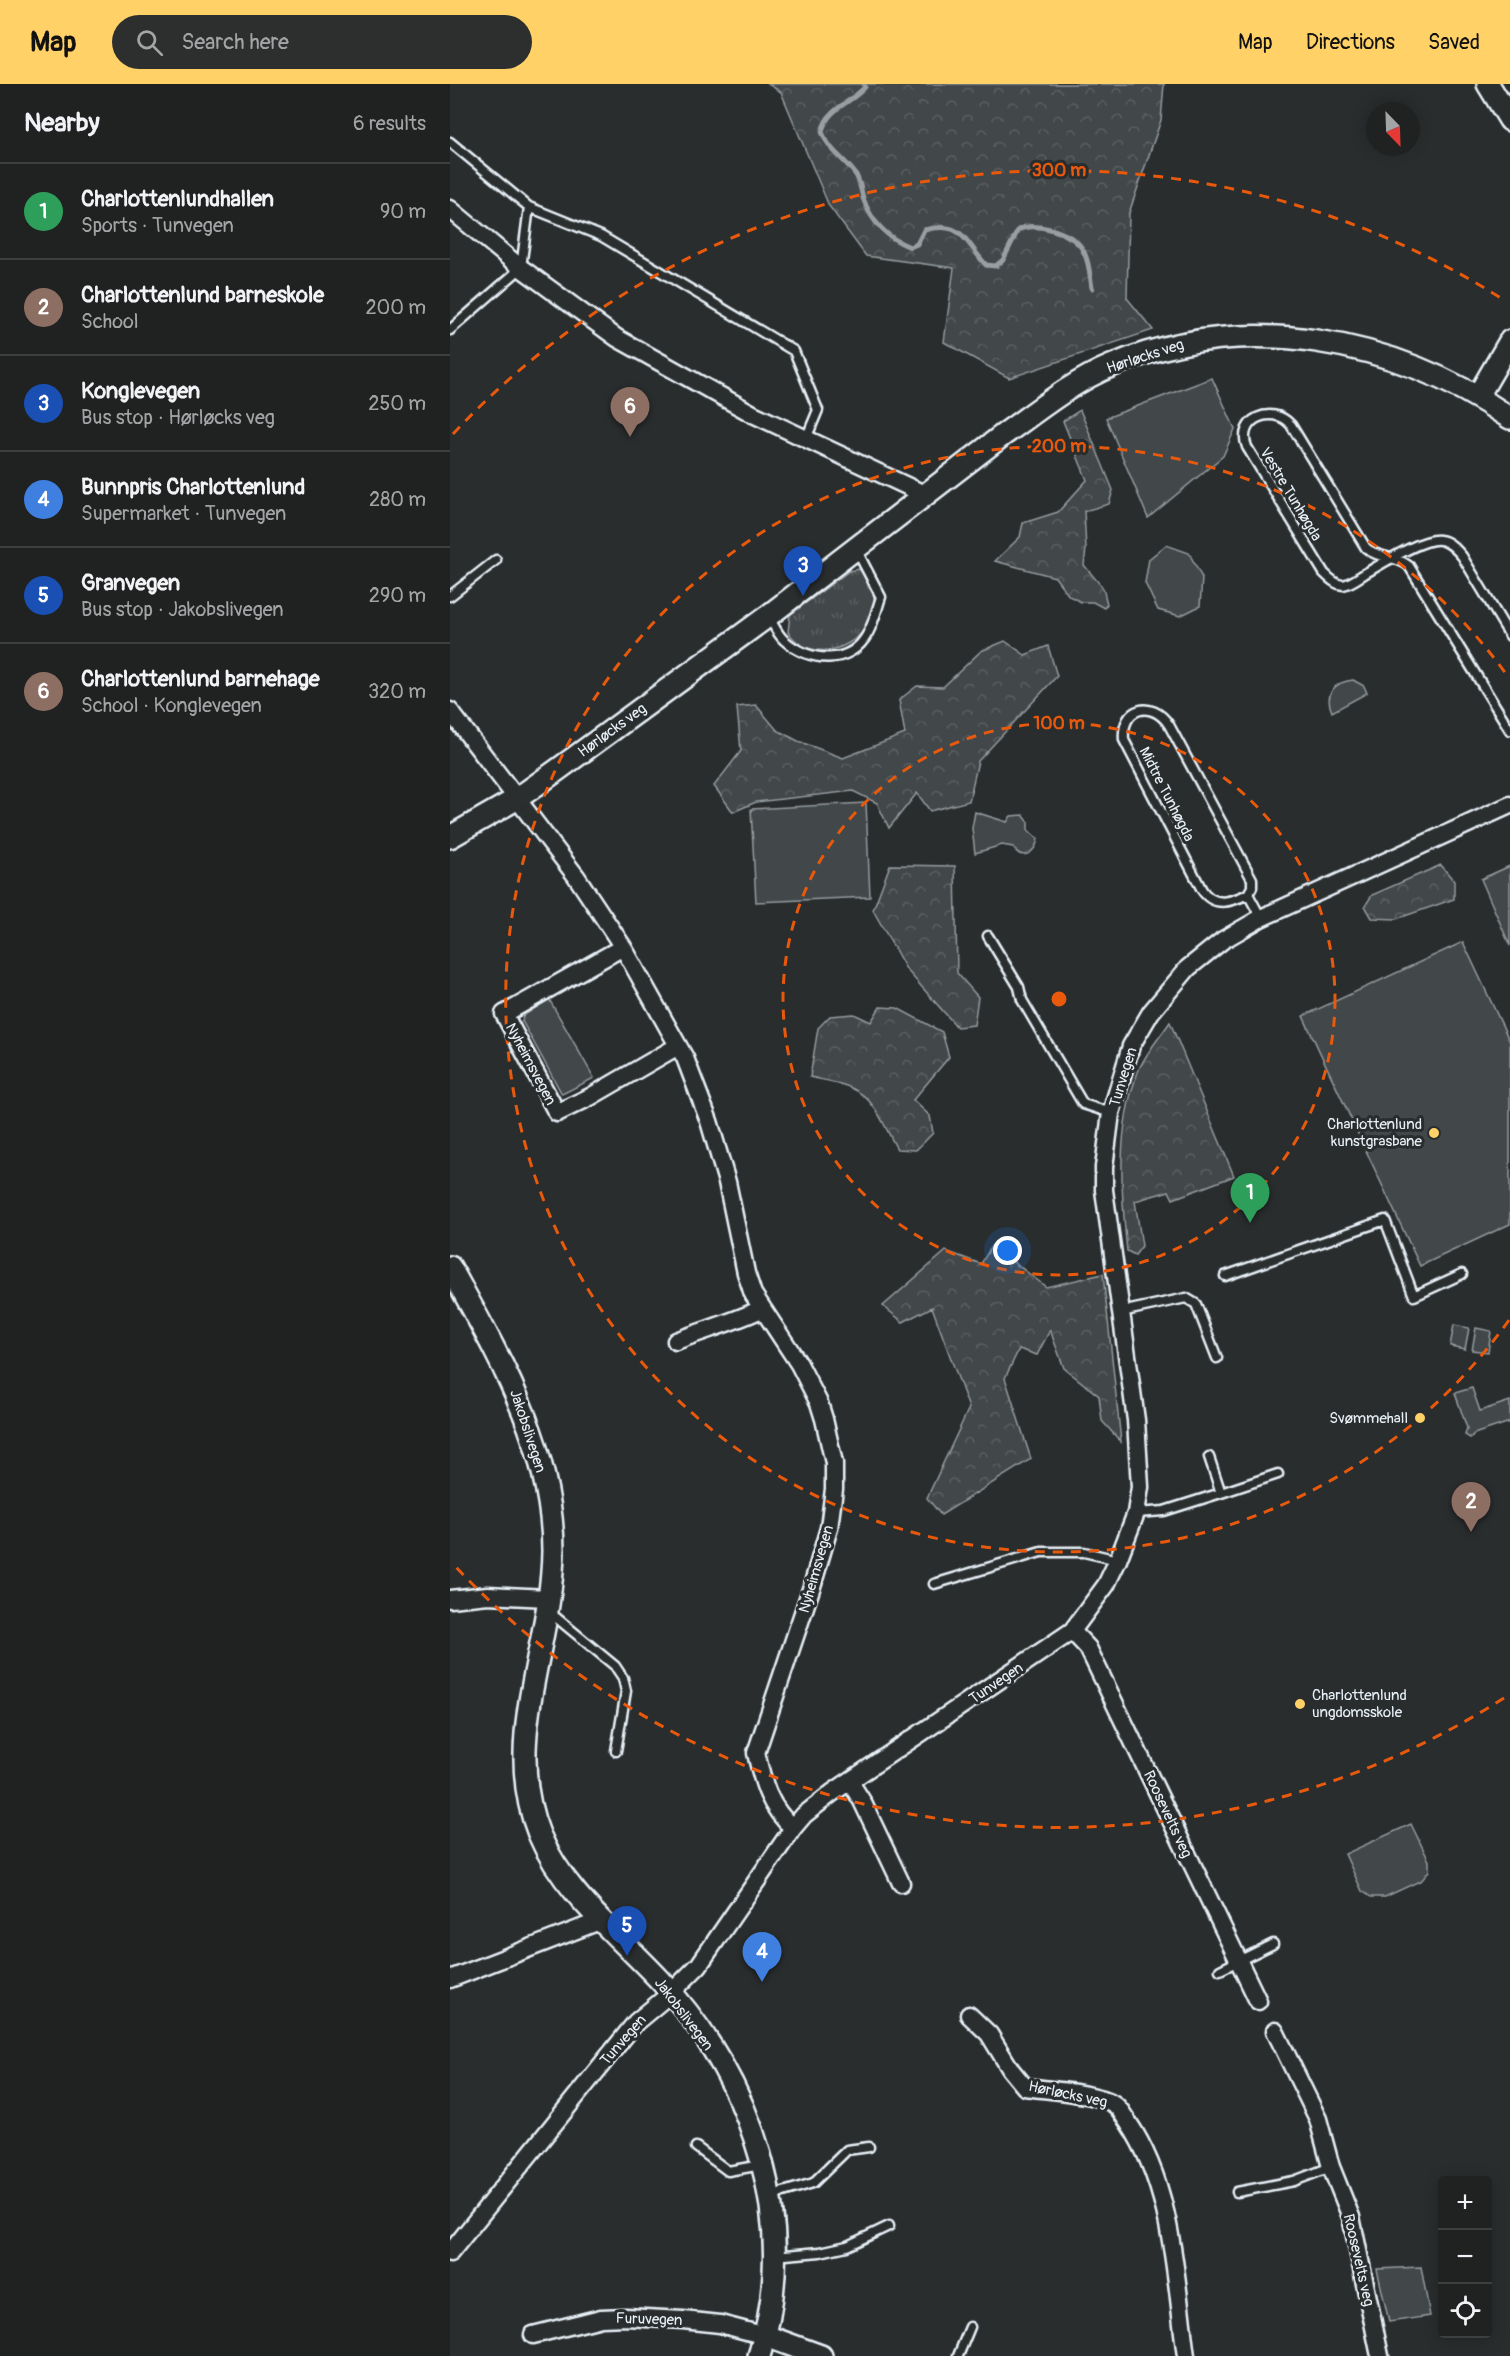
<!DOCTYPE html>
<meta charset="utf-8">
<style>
:root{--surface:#202222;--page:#2d2f2f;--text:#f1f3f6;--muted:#a2a4a5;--line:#3d3f40;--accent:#ffd166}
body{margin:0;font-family:Pangolin,sans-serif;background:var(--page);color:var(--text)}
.controls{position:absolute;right:18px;bottom:18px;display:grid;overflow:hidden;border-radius:6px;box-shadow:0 3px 15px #0003}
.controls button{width:54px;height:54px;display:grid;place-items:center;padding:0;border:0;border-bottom:2px solid var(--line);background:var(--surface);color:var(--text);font:30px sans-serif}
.compass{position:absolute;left:916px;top:18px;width:54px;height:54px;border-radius:50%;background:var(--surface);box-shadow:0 3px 15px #0003;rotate:157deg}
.you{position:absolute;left:558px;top:1167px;width:21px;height:21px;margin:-15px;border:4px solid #fff;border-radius:50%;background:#1a73e8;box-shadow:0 0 0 9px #1a73e833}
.badge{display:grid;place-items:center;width:39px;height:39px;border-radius:50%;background:var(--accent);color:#fff;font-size:20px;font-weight:700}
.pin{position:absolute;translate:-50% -50px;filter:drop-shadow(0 2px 3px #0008)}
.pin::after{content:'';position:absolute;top:32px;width:21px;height:18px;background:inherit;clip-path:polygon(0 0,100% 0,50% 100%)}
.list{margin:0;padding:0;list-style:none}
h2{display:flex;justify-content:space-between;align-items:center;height:78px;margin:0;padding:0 24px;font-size:26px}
h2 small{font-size:20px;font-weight:400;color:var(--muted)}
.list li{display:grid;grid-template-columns:39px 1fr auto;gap:18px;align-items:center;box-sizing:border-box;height:96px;padding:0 24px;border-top:2px solid var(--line)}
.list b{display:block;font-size:22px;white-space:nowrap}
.list p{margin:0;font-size:20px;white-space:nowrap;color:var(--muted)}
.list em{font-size:20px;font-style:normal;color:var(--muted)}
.icon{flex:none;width:33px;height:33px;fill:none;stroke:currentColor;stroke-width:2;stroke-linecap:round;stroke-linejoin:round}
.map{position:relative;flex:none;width:1060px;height:2272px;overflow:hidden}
header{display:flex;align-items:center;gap:36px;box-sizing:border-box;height:84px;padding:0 30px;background:var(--accent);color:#111}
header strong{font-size:28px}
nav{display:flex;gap:33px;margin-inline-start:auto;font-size:21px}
.search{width:420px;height:54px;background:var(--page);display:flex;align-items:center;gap:15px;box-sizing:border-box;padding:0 21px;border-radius:33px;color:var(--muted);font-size:22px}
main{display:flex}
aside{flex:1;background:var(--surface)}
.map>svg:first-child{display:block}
</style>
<header>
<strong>Map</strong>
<div class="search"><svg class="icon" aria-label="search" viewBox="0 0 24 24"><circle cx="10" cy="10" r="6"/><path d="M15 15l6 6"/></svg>Search here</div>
<nav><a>Map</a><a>Directions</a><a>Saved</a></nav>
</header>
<main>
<aside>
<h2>Nearby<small>6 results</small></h2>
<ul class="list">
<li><span class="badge" style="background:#2e9e5b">1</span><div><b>Charlottenlundhallen</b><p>Sports · Tunvegen</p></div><em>90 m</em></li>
<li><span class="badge" style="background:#8d6e63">2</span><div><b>Charlottenlund barneskole</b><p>School</p></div><em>200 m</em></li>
<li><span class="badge" style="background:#1a4fb4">3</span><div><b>Konglevegen</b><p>Bus stop · Hørløcks veg</p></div><em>250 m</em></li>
<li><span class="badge" style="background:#3f7fe0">4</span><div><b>Bunnpris Charlottenlund</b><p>Supermarket · Tunvegen</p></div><em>280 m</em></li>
<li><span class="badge" style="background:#1a4fb4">5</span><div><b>Granvegen</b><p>Bus stop · Jakobslivegen</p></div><em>290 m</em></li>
<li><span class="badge" style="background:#8d6e63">6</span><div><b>Charlottenlund barnehage</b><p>School · Konglevegen</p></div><em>320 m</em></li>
</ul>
</aside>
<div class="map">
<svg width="1060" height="2272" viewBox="0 0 1060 2272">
<defs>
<pattern id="grass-tufts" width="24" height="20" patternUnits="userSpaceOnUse" patternTransform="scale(1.5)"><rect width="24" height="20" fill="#424648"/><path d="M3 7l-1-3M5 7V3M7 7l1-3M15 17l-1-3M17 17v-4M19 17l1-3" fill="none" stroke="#5d6163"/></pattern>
<pattern id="forest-crowns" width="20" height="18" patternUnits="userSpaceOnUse" patternTransform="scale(1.5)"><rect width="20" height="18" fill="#424648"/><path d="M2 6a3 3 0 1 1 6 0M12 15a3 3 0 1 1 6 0" fill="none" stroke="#5d6163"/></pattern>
</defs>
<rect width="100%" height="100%" fill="#2a2d2e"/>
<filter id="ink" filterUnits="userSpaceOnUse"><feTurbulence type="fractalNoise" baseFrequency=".0167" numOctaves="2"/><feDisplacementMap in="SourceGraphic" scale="12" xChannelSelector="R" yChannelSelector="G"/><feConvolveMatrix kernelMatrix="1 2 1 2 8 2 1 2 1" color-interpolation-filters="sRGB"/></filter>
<g filter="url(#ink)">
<path fill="url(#grass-tufts)" stroke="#959ca0" stroke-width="1.5" d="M409,485C413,490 418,495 420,500C443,547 370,593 338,548L340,531L399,487Z"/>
<path fill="url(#forest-crowns)" stroke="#959ca0" stroke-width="1.5" d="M318,0H714L711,36L679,129L677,214L703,246L559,294L494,258L504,184L416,172L379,122L331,8Z
M630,326L663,406L659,420L634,427L636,465L634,481L653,504L657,520L654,524L643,518H631L619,512L605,493L545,477L570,453L573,439L608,428L637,396L613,337Z
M555,557L575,571L598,562L607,592L528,677L519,717L480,727L467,709L439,744L427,719L403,707L306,718L283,728L264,702L291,667L287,623L306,621L327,646L348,657L393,674L455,650L449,616L467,602L493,603L531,567Z
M440,781L505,782L507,889L528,913L524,941L507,943L456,885L423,826Z
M991,781L1004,797V815L946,835L922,834L915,822L922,811Z
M430,923L447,924L492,948L499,973L463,1016L480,1032L483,1049L466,1066L447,1065C437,1048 427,1020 410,1009C396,999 376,997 360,993L368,944L380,932L404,930L421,938Z
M720,938L784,1092L723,1115L719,1107L685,1117L692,1162L685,1171L677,1167C671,1108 666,1045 688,988C694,971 710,953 720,938Z
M542,1161L596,1203L653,1190L671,1358L652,1337L649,1312L614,1284L600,1246L587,1271L569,1265L555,1294L581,1375L491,1431L477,1414L519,1324L482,1223L453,1238L433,1222L496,1167L531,1180Z"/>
<path fill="#424648" stroke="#959ca0" stroke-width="1.5" d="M762,294L785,345L773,372L698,434L656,334Z
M716,461L739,469L752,494L750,522L730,532L708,526L695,499L699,475Z
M903,596L914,602L917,609L882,628C874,610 884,598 903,596Z
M416,719L420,813L306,818L301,725Z
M525,728L557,738L561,732L573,731L578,737V746L588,755C585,769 572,778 563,763L552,761L525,769L522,744Z
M1060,782V862L1031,795Z
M1013,858L1060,958V1140L970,1182L853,932Z
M99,915L144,994L112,1010L72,937L73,932Z
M1004,1241L1019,1244L1015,1265L1000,1262Z
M1026,1244L1041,1247L1038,1268L1022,1266Z
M1022,1304L1030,1327L1060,1317V1338L1024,1350L1020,1354L1015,1351L1017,1344L1005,1309Z
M961,1740L979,1777V1787L972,1796L935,1813H921L912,1807L895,1770Z
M971,2183L980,2232L939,2238L927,2185Z"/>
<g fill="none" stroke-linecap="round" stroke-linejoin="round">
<path stroke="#989fa3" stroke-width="5" d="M414,0L415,3C400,20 377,24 372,48C379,67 395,75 406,91C410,98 411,106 413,114C421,137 437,154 460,163L467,160L474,146C513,136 514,157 536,181L546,182L553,176L568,146C578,141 588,142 600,145C636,155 637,170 642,204"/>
<g stroke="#e8f1f8" stroke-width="13">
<path id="service" d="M0,58L79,123L151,152L344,267L368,326L356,355
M0,246L71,184L79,123
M0,512L46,476
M318,532C323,539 327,550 334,556C359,579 401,582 418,549C424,538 427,525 431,513L406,465
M1060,552L1012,472C1006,465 999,457 990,456C973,453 930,481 914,490C908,494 900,500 893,501C886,501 879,494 874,489L797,363C786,336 822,319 841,341L916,464C928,475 946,471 959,482L1060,646
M798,810L802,803V795L719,641C702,615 671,623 674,656L752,806C764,824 781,818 798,810L811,834
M538,852L569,903L572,916L633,1020L661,1029
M775,1192L935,1136L964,1212L1012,1190
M671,1228L736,1214L746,1220L767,1274
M771,1409L828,1390
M686,1429L714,1427L771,1409L759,1373
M484,1500L591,1468H634L668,1476
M97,1526L165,1582L173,1594L176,1607L166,1667
M770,1886L823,1860
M246,2063L278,2087L311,2081
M787,2108L844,2097L881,2083
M320,2112L363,2099L397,2066L419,2063
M324,2172L370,2168L397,2162L439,2142
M508,2272L520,2243"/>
</g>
<g stroke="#e8f1f8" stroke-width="21">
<path id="minor" d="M0,125L71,184L167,254L303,330L476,411
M0,627L126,792L173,863L235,974L259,1037L277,1098L296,1189L303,1210L349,1280L369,1319L374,1335L384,1379V1405L379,1444L363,1499L306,1669C313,1699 319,1723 343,1744
M173,863L54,930L107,1029L140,1013L228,962
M226,1257C254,1246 284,1238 311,1225
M0,1515L38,1511L98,1514
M622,1547L638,1564L808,1917
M400,1698L412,1717L451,1799
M0,1895L152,1836
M519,1931L539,1950L561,1986L575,2003C596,2006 648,2009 664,2020C670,2024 674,2033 678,2038C724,2106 725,2194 736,2272
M825,1947L868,2035L881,2083L901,2133L930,2272
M0,2169L186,1938L221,1909L249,1881L343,1744L354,1731L382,1709L622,1547L656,1501L668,1476L686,1429L690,1403L686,1336L654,1106V1083L661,1029L681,962L701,928L738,884L773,856L811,834L1060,721
M83,2251L151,2234L176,2233L233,2236L270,2240L316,2252"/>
</g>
<g stroke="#e8f1f8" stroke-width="26">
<path id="tertiary" d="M1038,0L1060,36
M1028,312L1060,257
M0,753L68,714L106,687L318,532L553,351C587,327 622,298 661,282C793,226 944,254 1060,334
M0,1183C48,1271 103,1363 103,1467C102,1562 51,1656 89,1750C113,1808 168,1851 210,1896C303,1996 351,2139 309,2272
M316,2252L371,2272"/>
</g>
<use href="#service" stroke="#2a2d2e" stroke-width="8"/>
<use href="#minor" stroke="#2a2d2e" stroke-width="16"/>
<use href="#tertiary" stroke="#2a2d2e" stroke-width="21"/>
</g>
</g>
<g fill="none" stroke="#e8590c" stroke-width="3" stroke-dasharray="10 8">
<circle cx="609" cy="915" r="276"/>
<path d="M1059 1236A553 553 0 1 1 1059 594"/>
<path d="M1054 1614A829 829 0 0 1 3 1480M3 350A829 829 0 0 1 1054 216"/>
</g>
<g fill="#ffd166" stroke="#2a2d2e" stroke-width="2">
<circle cx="984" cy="1049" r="6"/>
<circle cx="970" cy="1334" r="6"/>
<circle cx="850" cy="1620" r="6"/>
</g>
<g text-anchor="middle" stroke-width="6" stroke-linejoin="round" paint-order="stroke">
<g font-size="15" fill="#e8f1f8" stroke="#2a2d2e">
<text transform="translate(695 272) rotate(-18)" y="5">Hørløcks veg</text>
<text transform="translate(841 410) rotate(59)" y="5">Vestre Tunhøgda</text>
<text transform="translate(162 646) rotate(-36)" y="5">Hørløcks veg</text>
<text transform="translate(717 710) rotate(63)" y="5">Midtre Tunhøgda</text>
<text transform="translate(81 980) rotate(62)" y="5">Nyheimsvegen</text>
<text transform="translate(673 993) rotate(-73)" y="5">Tunvegen</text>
<text transform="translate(78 1347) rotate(72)" y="5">Jakobslivegen</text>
<text transform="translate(366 1485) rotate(-74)" y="5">Nyheimsvegen</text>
<text transform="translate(546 1599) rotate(-34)" y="5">Tunvegen</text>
<text transform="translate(718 1730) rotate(65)" y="5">Roosevelts veg</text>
<text transform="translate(234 1930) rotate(53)" y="5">Jakobslivegen</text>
<text transform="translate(173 1956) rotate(-49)" y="5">Tunvegen</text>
<text transform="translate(618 2010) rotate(12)" y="5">Hørløcks veg</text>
<text transform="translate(909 2176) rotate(77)" y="5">Roosevelts veg</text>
<text transform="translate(199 2235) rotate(2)" y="5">Furuvegen</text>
</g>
<g font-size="15" fill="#e8f1f8" stroke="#2a2d2e" text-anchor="end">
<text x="972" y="1045">Charlottenlund<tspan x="972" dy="17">kunstgrasbane</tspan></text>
<text x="958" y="1339">Svømmehall</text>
<text x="862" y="1616" text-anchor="start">Charlottenlund<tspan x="862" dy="17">ungdomsskole</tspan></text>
</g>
</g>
<circle cx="609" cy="915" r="9" fill="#e8590c" stroke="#2a2d2e" stroke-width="3"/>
<g font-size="18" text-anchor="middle" font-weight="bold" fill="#e8590c" stroke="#2a2d2e" stroke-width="6" stroke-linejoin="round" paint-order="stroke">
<text x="609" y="92">300 m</text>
<text x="609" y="368">200 m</text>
<text x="609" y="645">100 m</text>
</g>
</svg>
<div class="controls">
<button>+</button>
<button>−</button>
<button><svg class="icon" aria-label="locate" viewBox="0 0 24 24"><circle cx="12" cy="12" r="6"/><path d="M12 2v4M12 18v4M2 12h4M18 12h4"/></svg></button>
</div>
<svg class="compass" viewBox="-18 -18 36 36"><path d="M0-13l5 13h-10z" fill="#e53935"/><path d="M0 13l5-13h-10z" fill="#a2a4a5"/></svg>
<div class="you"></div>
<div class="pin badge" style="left:800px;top:1139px;background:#2e9e5b">1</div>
<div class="pin badge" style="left:1021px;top:1448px;background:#8d6e63">2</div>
<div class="pin badge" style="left:353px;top:512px;background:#1a4fb4">3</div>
<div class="pin badge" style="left:312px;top:1898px;background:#3f7fe0">4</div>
<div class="pin badge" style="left:177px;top:1872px;background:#1a4fb4">5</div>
<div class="pin badge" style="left:180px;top:353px;background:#8d6e63">6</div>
</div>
</main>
